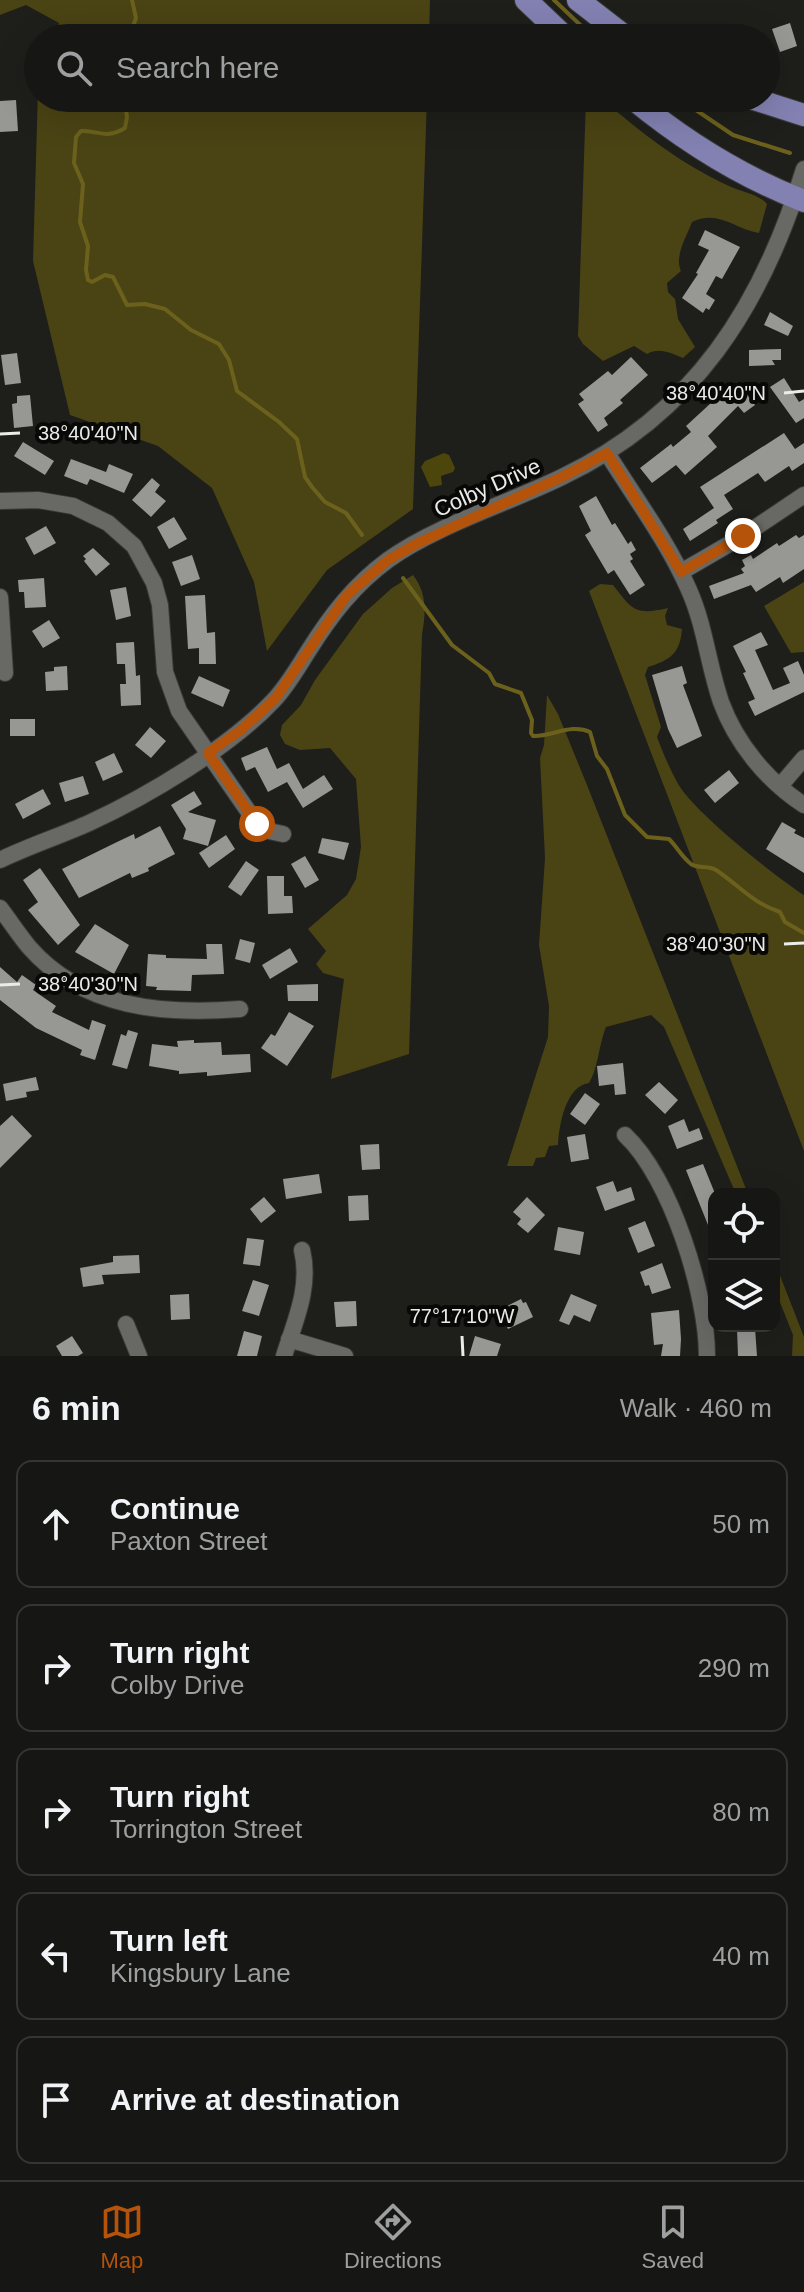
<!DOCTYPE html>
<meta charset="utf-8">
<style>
:root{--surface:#161614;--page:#232322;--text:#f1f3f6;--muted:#9e9fa0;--line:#353534;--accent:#b45309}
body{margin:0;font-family:Helvetica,sans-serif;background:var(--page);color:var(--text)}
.controls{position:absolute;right:24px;bottom:24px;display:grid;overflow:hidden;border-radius:16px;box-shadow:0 8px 32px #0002}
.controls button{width:72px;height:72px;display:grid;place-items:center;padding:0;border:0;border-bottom:2px solid var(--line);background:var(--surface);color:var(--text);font:40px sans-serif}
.stop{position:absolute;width:24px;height:24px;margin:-18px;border:6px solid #b45309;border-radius:50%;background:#fff}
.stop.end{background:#b45309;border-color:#fff;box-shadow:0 2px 8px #0008}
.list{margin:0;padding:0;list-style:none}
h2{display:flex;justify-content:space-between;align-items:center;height:104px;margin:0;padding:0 32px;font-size:34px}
h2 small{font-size:26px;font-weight:400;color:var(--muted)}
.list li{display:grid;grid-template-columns:52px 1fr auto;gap:24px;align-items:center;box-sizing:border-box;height:128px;margin:0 16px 16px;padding:0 16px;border:2px solid var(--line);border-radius:16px}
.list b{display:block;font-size:30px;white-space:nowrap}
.list p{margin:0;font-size:26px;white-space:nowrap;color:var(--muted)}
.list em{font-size:26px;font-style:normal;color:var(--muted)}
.icon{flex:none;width:44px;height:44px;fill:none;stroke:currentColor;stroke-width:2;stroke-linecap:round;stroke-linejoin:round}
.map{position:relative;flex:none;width:804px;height:1356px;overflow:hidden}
.search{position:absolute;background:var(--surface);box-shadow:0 8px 32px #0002;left:24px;right:24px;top:24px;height:88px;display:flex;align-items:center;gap:20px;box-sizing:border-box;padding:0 28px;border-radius:44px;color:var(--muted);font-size:30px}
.sheet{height:824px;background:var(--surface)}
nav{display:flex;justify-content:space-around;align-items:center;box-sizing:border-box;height:112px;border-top:2px solid var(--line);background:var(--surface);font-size:22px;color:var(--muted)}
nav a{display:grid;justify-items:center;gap:4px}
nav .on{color:var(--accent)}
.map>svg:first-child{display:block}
</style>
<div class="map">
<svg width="804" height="1356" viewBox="0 0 804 1356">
<rect width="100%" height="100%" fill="#1e1e1b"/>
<path fill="#4d460c" d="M444,453L449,455L455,468L453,472L441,476L442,485L430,487L421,467L425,461Z"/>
<path fill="#4a4314" d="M0,0H430L429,38H54L59,23L26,5L0,15Z
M38,90V98H427L413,509L327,570L267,651L254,582L212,488L158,446L70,415L33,261Z
M586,98H601C640,132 681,164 729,186C741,192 759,194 767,204L759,233C735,229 718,209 692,222C687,236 674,256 681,271L667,283L668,292L675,299L678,319L695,347L683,358C671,353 659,347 647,354L634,346L603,361L583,344L578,336Z
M413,575C427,593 426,612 422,634L409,1054L331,1079L344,979L323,973L316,964L326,951L308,929L347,895L356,879L361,847L356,779L330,748L300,750L285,744L280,735L282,725L301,705L315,680L363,614L392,588Z
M804,582V652L791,653L764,606Z
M600,584L613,585C632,609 634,616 668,608L665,616L667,625L682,629C680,654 670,660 648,667L645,675L661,727L657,737C663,753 669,767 677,782C691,810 776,877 804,895V1151L589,591Z
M547,695L558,714L587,785L748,1194H736L664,1027L651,1015L606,1027C599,1044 598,1069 589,1083C566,1086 559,1124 558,1145L549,1146L545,1157L536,1158L533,1166H507L548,1037L549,1006L539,945L545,858L540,758L544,745Z
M774,1260L804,1337V1356H792L793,1335L774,1287Z"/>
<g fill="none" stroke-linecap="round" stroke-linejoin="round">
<path stroke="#6b611d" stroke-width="4" d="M554,0L594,38
M129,38L136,18L132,0
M124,98L127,117L125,128C105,140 99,130 81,131L76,137L74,163L83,184L80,222L88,246L86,270L88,280L92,282L105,275L113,277L127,305L145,304L165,309L191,330L219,344L229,360L237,391L279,422L297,439L305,477L312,487L325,502L346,513L362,535
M678,98L733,135L790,153
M403,578L452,645L489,673L495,684L521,693L532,720L531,733L533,736C552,737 571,723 590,732L597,756L607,769L625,815L647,837L669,839C677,847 682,857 691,864C698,869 708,865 716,870C740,886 751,902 780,912L785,922L804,933"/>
</g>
<path fill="#979794" d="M790,23L797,46L780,52L772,29Z
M16,100L18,131L0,132V101Z
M705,230L740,247L722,279L716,276L706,294L715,300L709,310L706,308L703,313L682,298L698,274L696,273L709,250L698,245Z
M770,312L793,326L788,336L764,325Z
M781,349V360H772L775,365L749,366V350Z
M17,353L21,383L5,385L1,355Z
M631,357L648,375L620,400L623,403L604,418L608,425L598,432L578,404L584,400L579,394L608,371L612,375Z
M784,378L799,402L804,399V418L796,423L770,387Z
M729,382L732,386L737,382L755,405L744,413L738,406L708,436L717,447L685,475L676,465L652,483L640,468L671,444L673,447L691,432L686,426L724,391L722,388Z
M30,395L33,426L14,428L12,404L17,403V396Z
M784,433L795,449L804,443V463L792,471L789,466L765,482L758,473L724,495L733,509L716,520L718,523L690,541L683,529L714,508L700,487Z
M23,442L54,461L45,475L14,456Z
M71,459L106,472L109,464L133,474L124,493L90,479L87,485L64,476Z
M152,478L160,485L155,492L166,501L151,517L132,500Z
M596,496L612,525L615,523L628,544L631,541L636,550L630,554L633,559L630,561L645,585L630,595L614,570L608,574L585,535L591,531L579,506Z
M174,517L187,539L169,549L157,527Z
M46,526L56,543L34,555L25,538Z
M796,535L799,538L804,535V569L783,583L780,577L756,592L751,585L714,599L709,586L744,573L741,569L745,566L742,560L751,555L753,559L777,543L779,546Z
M93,548L110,564L96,576L84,561L86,559L83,556Z
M192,555L200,579L181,586L172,562Z
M44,578L46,607L25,608L24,592H19L18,580Z
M126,587L131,616L116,620L110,590Z
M205,595L207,633L215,632L216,664H199V648L188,649L185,596Z
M49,620L60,638L43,648L32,631Z
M761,632L768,645L755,650L773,690L790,683L783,668L798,661L804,675V692L755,716L748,702L755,699L743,673L746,672L733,646Z
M134,642L136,676L140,675L141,705L121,706L120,684H126L125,664H117L116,643Z
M67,666L68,690L46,691L45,672L54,671V667Z
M682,666L687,683L683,685L702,736L677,748L668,729L652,675Z
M199,676L230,690L223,707L191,693Z
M10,719H35V736H10Z
M150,727L166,741L151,758L135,745Z
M267,747L277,769L289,763L303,789L324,775L333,789L303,808L287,782L268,792L255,767L246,771L241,758Z
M114,753L123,772L103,781L95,762Z
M729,770L739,783L715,803L704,790Z
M83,776L89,794L65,802L59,783Z
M43,789L51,804L23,819L15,804Z
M194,791L202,804L188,812L216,820L208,846L183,839L186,829L171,805Z
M782,822L796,830L794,833L804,838V873L766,849Z
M160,826L175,854L148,868L149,871L132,878L130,873L79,898L62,869L117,842L134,834L135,839Z
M226,835L235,849L209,868L199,853Z
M322,838L349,843L344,860L318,853Z
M305,856L319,880L305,888L291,864Z
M246,861L259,870L241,896L228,887Z
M40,868L80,925L58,945L28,910L38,902L23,880Z
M267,876H284V896H292L293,913L268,914Z
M95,924L129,945L114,974L75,952Z
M240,939L255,943L250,963L235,959Z
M206,944H222L224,974L192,975L191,991L156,990L157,987L146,986L148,954L166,955V958L207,959Z
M290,948L298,962L270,979L262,965Z
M0,967L17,982L22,975L36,985L33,990L56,1006L52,1012L89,1030L92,1020L106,1025L95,1060L80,1055L82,1050L36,1028L0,1000Z
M318,984V1001H288L287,985Z
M289,1012L314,1026L287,1066L261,1048L271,1034L275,1036Z
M128,1030L138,1033L127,1069L112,1065L121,1034L126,1036Z
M194,1040V1043L221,1042L222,1055L250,1054L251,1072L207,1076V1072L179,1074V1071L149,1066L152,1044L178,1047L177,1041Z
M623,1063L626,1094L615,1095L614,1084L599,1086L597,1066Z
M36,1077L39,1090L26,1092L27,1097L6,1101L3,1084Z
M659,1082L678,1100L665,1114L645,1095Z
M585,1093L600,1104L585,1125L570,1114Z
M12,1115L32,1136L0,1168V1126Z
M684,1119L689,1132L699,1128L703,1139L677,1149L668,1126Z
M585,1134L589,1159L571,1162L567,1137Z
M379,1144L380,1169L362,1170L360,1145Z
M703,1164L714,1191V1240L686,1170Z
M319,1174L322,1193L286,1199L283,1179Z
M613,1181L617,1192L631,1187L635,1200L605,1211L596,1187Z
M368,1195L369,1220L349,1221L348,1196Z
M264,1197L276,1211L261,1223L250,1209Z
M527,1197L545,1215L528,1233L517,1224L521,1219L513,1212Z
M645,1221L655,1246L638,1253L628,1228Z
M558,1227L584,1232L580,1255L554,1250Z
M247,1238L264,1240L260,1266L243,1264Z
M139,1255L140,1273L102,1275L104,1284L83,1287L80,1268L113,1262V1256Z
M662,1263L671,1288L652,1294L649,1285L645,1286L640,1272Z
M253,1280L269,1285L259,1316L242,1311Z
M189,1294L190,1319L171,1320L170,1295Z
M571,1294L597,1305L590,1322L574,1315L569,1325L559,1321Z
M521,1299L523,1303L526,1302L533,1317L508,1329L499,1310Z
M356,1301L357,1326L336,1327L334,1302Z
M679,1310L681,1339L680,1356H661L663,1344L654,1345L651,1313Z
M755,1328L757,1356H738L737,1329Z
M244,1331L262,1336L257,1356H237Z
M72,1336L83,1353L78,1356H62L56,1346Z
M475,1336L501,1344L497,1356H469Z"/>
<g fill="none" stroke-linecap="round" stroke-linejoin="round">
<g stroke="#3a3a38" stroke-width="18">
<path id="minor" d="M607,453C635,498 668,542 689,590C705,626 708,664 721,702C736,743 767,781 804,805
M0,501L38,500L73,506L108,523L134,546L154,583L160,605L165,672L179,711L257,824L264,830L283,834
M681,572L743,536L804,495
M0,597L5,673
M780,786L804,758
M0,860C29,846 60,836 89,823C148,796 230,747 274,700C288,685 298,667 309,650C331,615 354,585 388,560C435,526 509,503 562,477C694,414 762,306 804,169
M0,908C10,921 19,935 29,947C83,1009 165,1015 240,1009
M625,1135C671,1178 707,1294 707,1356
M126,1324L139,1356
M289,1339L345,1356
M284,1356C295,1321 311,1287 302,1250"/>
</g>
<g stroke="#3a3a38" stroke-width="24">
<path id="major" d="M526,0L566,38
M578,0L627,38
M632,98C683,140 742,177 804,201
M751,98L804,115"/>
</g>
<use href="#minor" stroke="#686865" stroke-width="16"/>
<use href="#major" stroke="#8281b1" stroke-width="22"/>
</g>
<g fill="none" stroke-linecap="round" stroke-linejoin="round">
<path stroke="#b45309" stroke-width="10" d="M257,824L208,753L241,730L275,699L347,595L388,560L416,544L564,476L607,453L681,572L743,536"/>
</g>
<path fill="none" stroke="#ebebea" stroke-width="3" d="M784,393L804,391M0,434L20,433M784,944L804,943M0,985L20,984M462,1336L463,1356"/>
<g text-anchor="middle" stroke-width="8" stroke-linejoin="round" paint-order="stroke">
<g font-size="22" fill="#ebebea" stroke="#080807">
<text transform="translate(487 487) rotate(-24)" y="8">Colby Drive</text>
</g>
</g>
<g font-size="20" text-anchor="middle" fill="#ebebea" stroke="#080807" stroke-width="8" stroke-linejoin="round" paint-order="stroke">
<text x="716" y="400">38°40'40"N</text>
<text x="88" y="440">38°40'40"N</text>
<text x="716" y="951">38°40'30"N</text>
<text x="88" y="991">38°40'30"N</text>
<text x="462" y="1323">77°17'10"W</text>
</g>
</svg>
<div class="controls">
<button><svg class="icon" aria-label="locate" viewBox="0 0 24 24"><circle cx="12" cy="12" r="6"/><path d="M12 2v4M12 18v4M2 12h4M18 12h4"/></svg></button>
<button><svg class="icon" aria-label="layers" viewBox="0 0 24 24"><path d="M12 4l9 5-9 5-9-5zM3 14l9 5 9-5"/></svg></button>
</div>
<div class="stop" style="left:257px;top:824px"></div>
<div class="stop end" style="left:743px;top:536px"></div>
<div class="search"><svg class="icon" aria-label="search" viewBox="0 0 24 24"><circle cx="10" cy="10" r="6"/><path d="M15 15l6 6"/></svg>Search here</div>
</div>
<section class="sheet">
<h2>6 min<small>Walk · 460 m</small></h2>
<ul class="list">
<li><svg class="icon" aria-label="ahead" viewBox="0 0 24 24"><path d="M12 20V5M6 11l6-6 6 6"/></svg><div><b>Continue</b><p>Paxton Street</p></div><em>50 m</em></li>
<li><svg class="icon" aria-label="right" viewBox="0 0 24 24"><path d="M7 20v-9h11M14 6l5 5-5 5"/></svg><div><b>Turn right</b><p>Colby Drive</p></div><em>290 m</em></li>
<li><svg class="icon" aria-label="right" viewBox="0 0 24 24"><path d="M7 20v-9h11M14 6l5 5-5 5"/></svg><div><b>Turn right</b><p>Torrington Street</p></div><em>80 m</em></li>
<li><svg class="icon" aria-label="left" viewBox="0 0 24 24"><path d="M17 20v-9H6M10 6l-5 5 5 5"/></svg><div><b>Turn left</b><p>Kingsbury Lane</p></div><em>40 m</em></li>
<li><svg class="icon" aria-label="arrive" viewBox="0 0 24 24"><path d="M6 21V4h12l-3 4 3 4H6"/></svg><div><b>Arrive at destination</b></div></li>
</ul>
</section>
<nav>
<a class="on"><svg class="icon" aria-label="map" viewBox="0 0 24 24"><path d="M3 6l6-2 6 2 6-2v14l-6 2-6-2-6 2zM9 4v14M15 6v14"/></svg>Map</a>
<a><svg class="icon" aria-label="directions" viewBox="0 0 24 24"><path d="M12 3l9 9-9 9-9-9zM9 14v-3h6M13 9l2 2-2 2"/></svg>Directions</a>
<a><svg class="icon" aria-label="saved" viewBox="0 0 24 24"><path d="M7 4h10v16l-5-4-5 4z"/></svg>Saved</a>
</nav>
